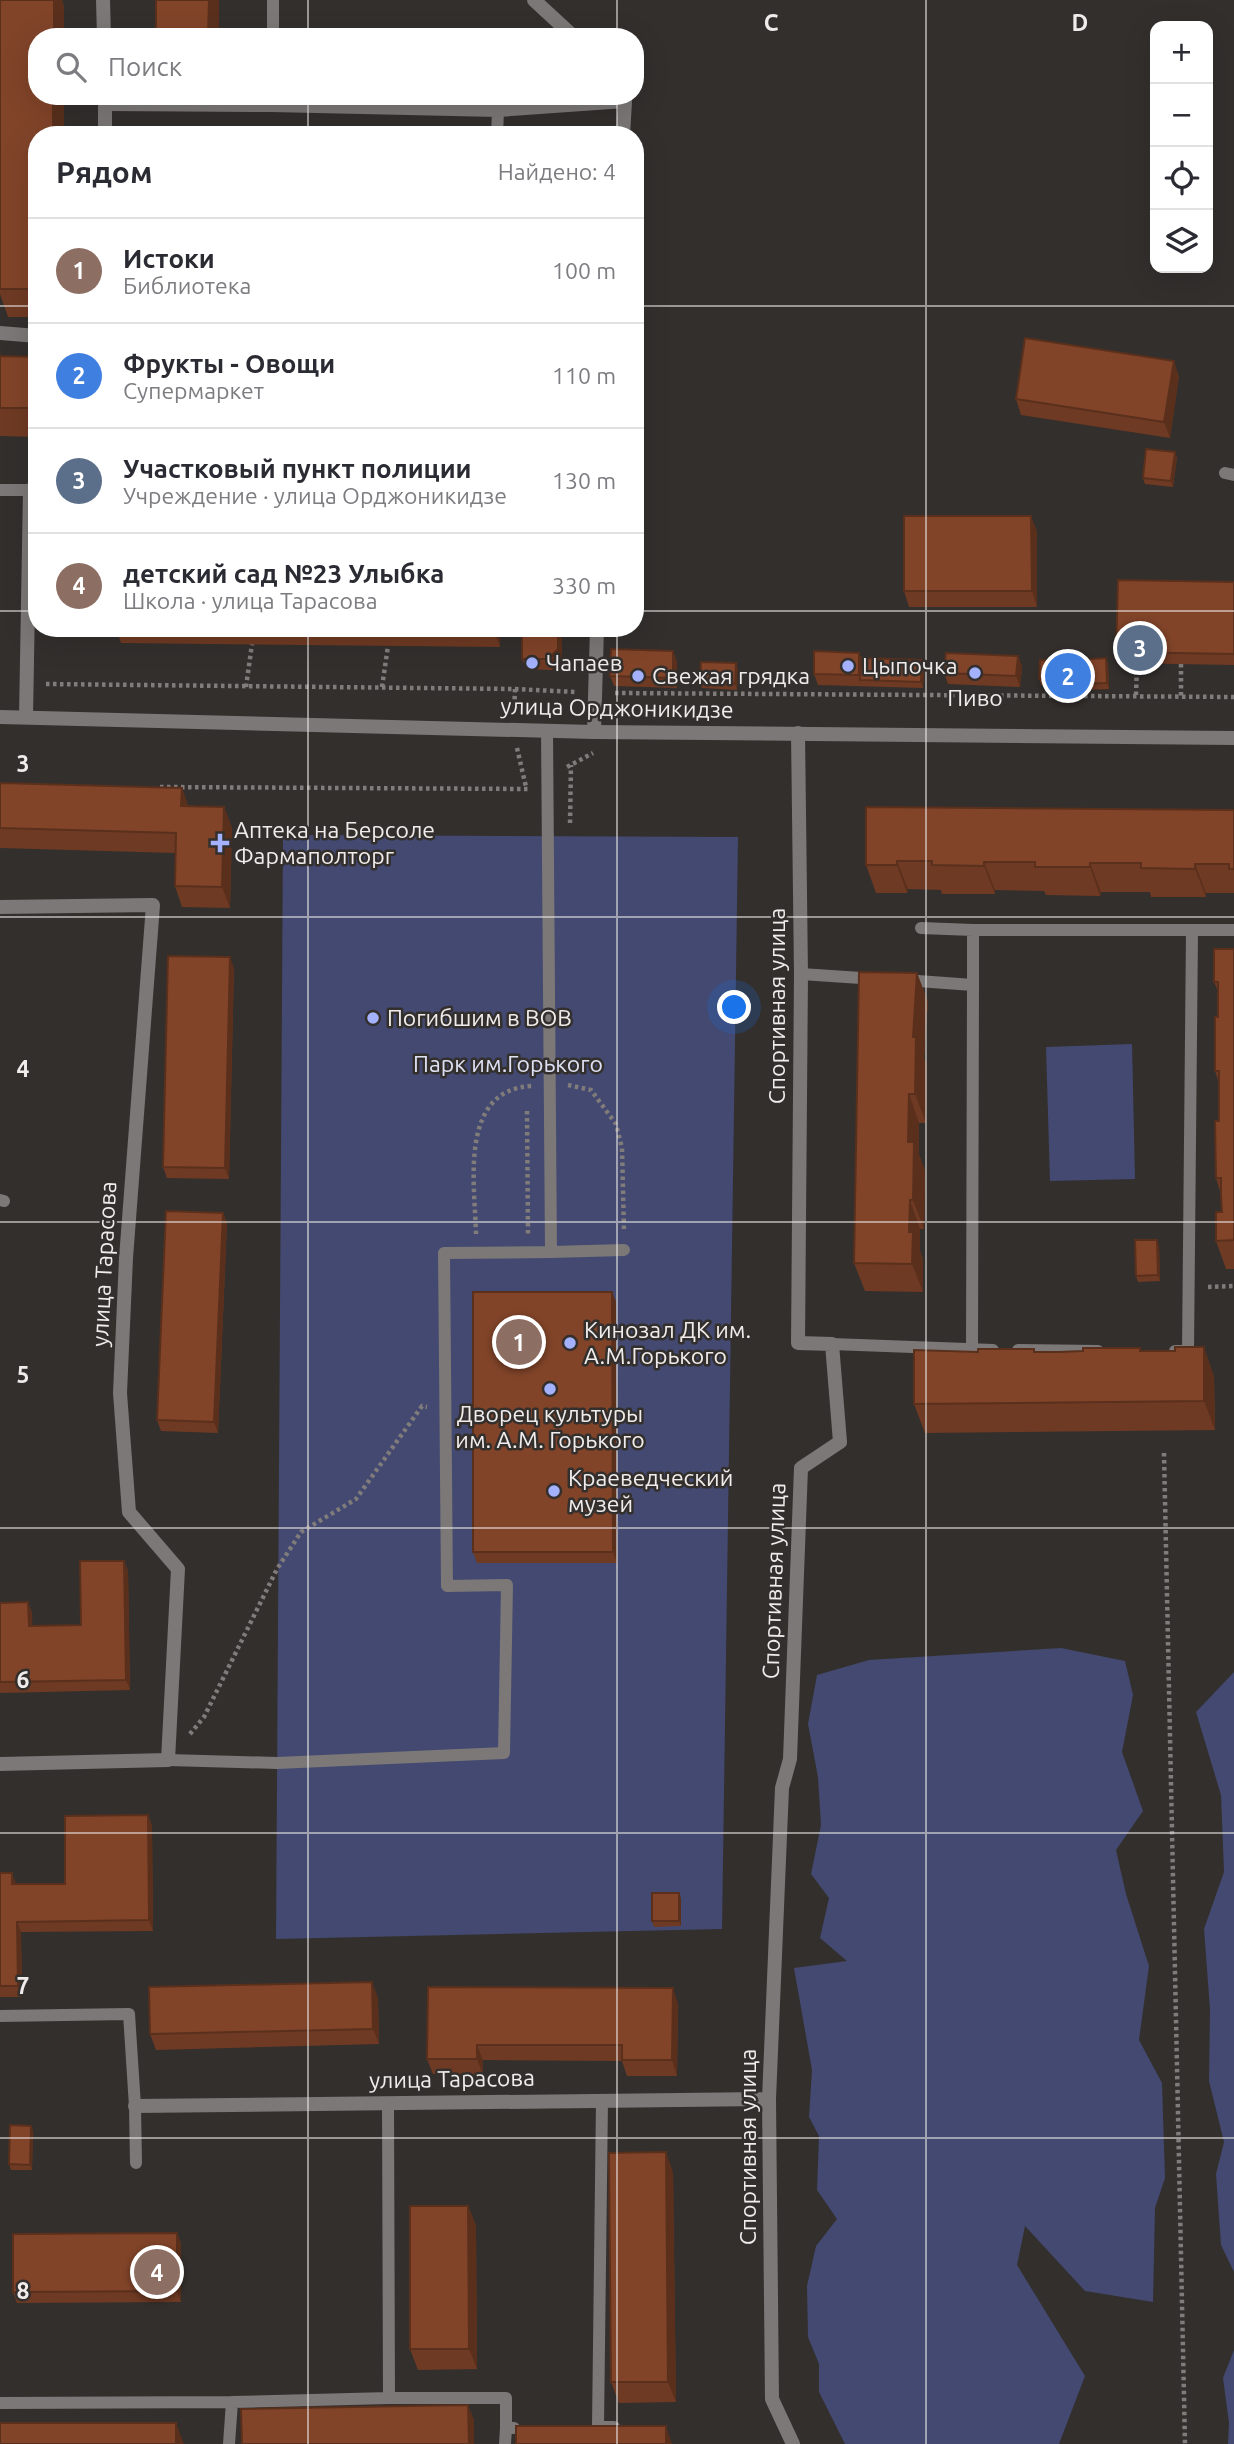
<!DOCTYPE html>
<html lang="ru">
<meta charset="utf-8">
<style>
:root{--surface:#fff;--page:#f2f2f3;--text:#2b2b33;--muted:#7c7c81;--line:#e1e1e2;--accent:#61678d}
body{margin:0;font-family:Ubuntu,sans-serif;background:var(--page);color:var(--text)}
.controls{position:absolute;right:21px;top:21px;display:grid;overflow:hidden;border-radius:14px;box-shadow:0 7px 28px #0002}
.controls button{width:63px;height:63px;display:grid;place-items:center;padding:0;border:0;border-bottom:2px solid var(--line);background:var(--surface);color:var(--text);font:35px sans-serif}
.you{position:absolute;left:735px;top:1008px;width:24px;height:24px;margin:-18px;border:5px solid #fff;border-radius:50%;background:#1a73e8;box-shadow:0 0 0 10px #1a73e833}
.badge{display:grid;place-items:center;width:46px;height:46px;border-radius:50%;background:var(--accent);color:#fff;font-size:23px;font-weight:700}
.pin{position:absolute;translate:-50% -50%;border:4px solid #fff;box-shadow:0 2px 7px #0006}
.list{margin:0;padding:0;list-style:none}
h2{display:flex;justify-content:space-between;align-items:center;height:91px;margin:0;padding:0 28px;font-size:30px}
h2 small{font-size:23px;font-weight:400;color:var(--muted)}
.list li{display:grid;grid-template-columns:46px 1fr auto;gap:21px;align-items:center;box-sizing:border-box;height:105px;padding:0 28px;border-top:2px solid var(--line)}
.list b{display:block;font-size:26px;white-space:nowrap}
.list p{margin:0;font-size:23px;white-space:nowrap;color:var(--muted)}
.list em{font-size:23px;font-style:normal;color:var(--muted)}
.icon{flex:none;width:38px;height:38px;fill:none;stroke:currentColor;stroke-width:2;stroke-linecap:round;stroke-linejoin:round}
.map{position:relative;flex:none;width:1234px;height:2444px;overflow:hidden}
.search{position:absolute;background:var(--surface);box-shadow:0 7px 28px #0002;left:28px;top:28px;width:616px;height:77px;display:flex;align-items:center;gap:18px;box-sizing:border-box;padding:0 24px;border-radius:28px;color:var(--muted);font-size:26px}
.panel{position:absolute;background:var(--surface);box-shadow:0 7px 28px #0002;left:28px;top:126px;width:616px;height:511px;border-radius:28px}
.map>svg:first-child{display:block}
</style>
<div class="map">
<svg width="1234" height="2444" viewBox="0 0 1234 2444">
<rect width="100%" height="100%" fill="#332f2d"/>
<path fill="#434970" d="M283,835L738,837L722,1929L276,1939Z
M1132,1044L1135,1179L1050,1181L1046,1047Z
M1061,1648L1125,1661L1133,1695L1122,1752L1143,1811L1116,1850L1126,1894L1149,1966L1139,2040L1162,2083L1165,2178L1155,2208L1153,2302L1085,2291L1025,2226L1017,2265L1085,2376L1059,2444H845L819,2392V2364L808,2337L807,2286L816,2246L837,2219L817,2190L819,2136L809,2117L812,2070L794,1968L847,1961L820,1938L829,1898L811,1874L821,1825L818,1777L808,1724L817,1675L869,1660Z
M1234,1672V2272L1221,2245L1216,2174L1224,2142L1209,2081L1210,2009L1204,1929L1224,1872L1221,1795L1196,1712Z
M1234,2350V2444H1228L1229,2423L1223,2378Z"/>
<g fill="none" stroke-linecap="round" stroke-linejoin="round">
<path stroke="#807c7b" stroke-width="4.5" stroke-dasharray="3.5 3.5" stroke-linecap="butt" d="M1181,664V696
M46,684L515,689L514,712
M246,687L252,644
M382,687L388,646
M515,689L575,692
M615,693L1234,697
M1136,695L1137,664
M517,748L526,787
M567,767L593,753
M160,787L529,789
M570,823L571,765
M568,1085L591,1090L616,1124L622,1148L624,1231
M527,1111L528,1235
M476,1234C475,1185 458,1089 532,1086
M1208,1287L1234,1286
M1164,1453L1185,2444
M190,1734L204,1717L277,1569L301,1532L356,1499L422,1406L427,1407"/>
<path stroke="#7b7877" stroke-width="12" d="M273,37V0
M105,105L271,106L498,111L625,102
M497,135L498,111
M1225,473L1234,475
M0,490H30
M921,928L973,930
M801,974L876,979
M904,980L973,985V930H1234
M0,1200L4,1201
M551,1252L624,1250
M832,1344L993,1350
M972,1350L973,985
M1018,1350L1098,1351
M1175,1351H1188L1192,932
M168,1760L277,1763L504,1753L507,1585L447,1586L444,1253L551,1252L547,730
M0,2016L129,2014L135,2106L136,2163
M602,2100L598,2427H614
M388,2103L389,2398H506V2428
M232,2402L389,2398
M0,2403L232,2402L229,2444
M505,2444L506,2428H514"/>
<path stroke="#7b7877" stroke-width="14" d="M103,0L104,37
M534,0L574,37
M621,96L625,102L623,135
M105,135V96
M0,333L37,336
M26,717L30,490H37
M594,732L597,628
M0,907L153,905L126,1258L120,1393L129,1512L178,1569L168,1760L0,1764
M135,2106L769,2099
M793,2444L772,2399L769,2099L782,1788L790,1759L801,1468L840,1442L832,1344L798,1343L801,974L798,733"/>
<path stroke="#7b7877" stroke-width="14" d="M0,717L594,732L1234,738"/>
</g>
<path fill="#6f3a23" d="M0,0H62L64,7V135H37V317H8L0,294Z
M0,356L37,357V437L0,436Z
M1179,376L1170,438L1021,415L1016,399Z
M1177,457L1173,487L1145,484L1143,478Z
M1037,531V607H909L904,591Z
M1234,582V665L1120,663L1116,652Z
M116,628H500V647L121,643Z
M522,628H562V660L552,670L526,669L522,659Z
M673,651L677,662V688L614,686L610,676Z
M859,653L861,658L922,660L924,665L923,688L818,685L814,674Z
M1018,656L1022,667L1020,687L948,684L944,673Z
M1106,658L1108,664L1109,689L1083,690L1081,684Z
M1077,666V686L1041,685L1039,679Z
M738,669L737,690L702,688L700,683Z
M0,783L182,788L188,806L224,807L232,828L230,908L182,907L175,886V853L0,848Z
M1234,810V893H1206V897H1151L1150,892H1101L1100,896L1046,895L1044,891L995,890V894H942L941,890L908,889L907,893H876L866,865Z
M1234,949V1269H1226L1216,1241L1222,1212L1221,1194L1216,1178L1219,1121V1083L1215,1071L1218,1017V991L1214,982Z
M234,968L229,1179L167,1178L163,1167Z
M917,973L928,1002L924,1058L927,1065L926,1123H919V1155L925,1171L924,1229H920V1251L923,1260V1292L865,1291L854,1263Z
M223,1213L227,1223L218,1433L161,1431L157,1420Z
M1159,1245L1160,1281L1138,1282L1136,1276Z
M612,1292L616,1302L617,1563H477L473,1552Z
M1140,1348L1141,1351L1214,1376L1215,1430L925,1433L914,1404L978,1352L1083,1351Z
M124,1561L128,1571L130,1690L0,1693V1603L28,1602L32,1613V1626L81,1625Z
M148,1815L152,1826L153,1931L21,1932L22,1997H0V1873L16,1884H65Z
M681,1898V1926L654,1927L652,1921Z
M428,1987L678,2004L677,2076H627L622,2061L483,2060V2075L433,2074L427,2059Z
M378,1998L379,2044L156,2050L150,2034Z
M31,2126L33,2131L32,2170H11L9,2164Z
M673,2172L676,2402L619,2403L611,2382Z
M468,2206L476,2226L477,2369L418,2370L410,2349Z
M181,2243V2302L17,2303L13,2292Z"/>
<path fill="#5a301d" d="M54,0H62L64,7V37H54Z
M209,0H219V37H208Z
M53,96H64V135H53Z
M1174,361L1179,376L1170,438L1164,422Z
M1175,452L1177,457L1173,487L1171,481Z
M1031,516L1037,531V607L1032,591Z
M493,628H500V647Z
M558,628H562V660L552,670L548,659Z
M673,651L677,662V688L673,678Z
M859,653L863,663L860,680L859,675Z
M1018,656L1022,667L1020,687L1016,676Z
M1106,658L1108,664L1109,689L1107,683Z
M922,660L924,665L923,688L921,682Z
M1075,661L1077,666V686L1075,681Z
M736,663L738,669L737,690L735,684Z
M182,788L189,808L181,806Z
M224,807L232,828L230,908L222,887Z
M897,861L908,889L907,893L897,865Z
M984,862L995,890V894L984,866Z
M1090,863L1101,892L1100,896L1090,867Z
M1195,864L1206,893V897L1195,869Z
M230,957L234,968L229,1179L225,1168Z
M917,973L928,1002L924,1058L927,1065L926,1123L915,1094L913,1037Z
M909,1094L919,1123V1155L925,1171L924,1229L913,1200L908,1142Z
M910,1200L920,1229V1251L923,1260V1292L912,1264L909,1232Z
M223,1213L227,1223L218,1433L214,1422Z
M1157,1240L1159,1245L1160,1281L1158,1275Z
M612,1292L616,1302L617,1563L613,1552Z
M1204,1347L1214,1376L1215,1430L1204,1401Z
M124,1561L128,1571L130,1690L126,1680Z
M28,1602L32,1613L33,1637L29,1626Z
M148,1815L152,1826L153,1931L149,1920Z
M12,1873L16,1884V1895L12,1884Z
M679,1893L681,1898V1926L679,1921Z
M17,1922L21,1932L22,1997L18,1986Z
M372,1982L378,1998L379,2044L373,2029Z
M673,1988L678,2004L677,2076L672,2060Z
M477,2045L483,2060V2075L477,2059Z
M31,2126L33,2131L32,2170L30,2165Z
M666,2152L673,2172L676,2402L668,2382Z
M468,2206L476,2226L477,2369L469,2349Z
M177,2233L181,2243V2302L177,2291Z
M468,2405L474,2420V2444H469Z
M176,2423L184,2444H176Z
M666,2426L672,2444H666Z"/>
<path fill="#814429" stroke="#5a301d" stroke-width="2" d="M0,0H54V37H37V96H53V135H37V289H0Z
M156,0H209L208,37H156Z
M138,128L446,131V135H138Z
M1025,338L1174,361L1164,422L1016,399Z
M0,356L37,357V408H0Z
M1146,449L1175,452L1171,481L1143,478Z
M904,516H1031L1032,591H904Z
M1118,580L1234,582V654L1116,652Z
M522,628H558V649L548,659H522Z
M611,649L673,651V678L610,676Z
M814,651L859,653V675L814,674Z
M946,653L1018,656L1016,676L944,673Z
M861,658L922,660L921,682L860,680Z
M1106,658L1107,683L1081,684L1080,660Z
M1040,660L1075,661V681L1039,679Z
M701,662L736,663L735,684L700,683Z
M0,783L182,788L181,806L224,807L222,887L175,886L176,833L0,828Z
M866,807L1234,810V869H1229V864H1195V869L1141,868V863H1090V867H1035V862H984V866L932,865V861H897V865H866Z
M1214,949H1234V1240L1216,1241V1212H1222L1221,1196V1178H1216L1215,1121H1219V1071H1215V1017H1218V982H1214Z
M168,956L230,957L225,1168L163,1167Z
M859,972L917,973L913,1037H916L915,1094H909L908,1142H914L913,1200H910L909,1232H913L912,1264L854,1263Z
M166,1211L223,1213L214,1422L157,1420Z
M1135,1240H1157L1158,1275L1136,1276Z
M473,1292H612L613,1552H473Z
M1175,1347H1204V1401L914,1404V1350L978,1352V1349H1034V1352H1059L1083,1351V1348H1140V1351H1175Z
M80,1561H124L126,1680L0,1682V1603L28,1602L29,1626L81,1625Z
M148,1815L149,1920L17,1922L18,1986H0V1873H12V1884H65V1816Z
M652,1893H679V1921H652Z
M372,1982L373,2029L150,2034L149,1987Z
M428,1987L673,1988L672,2060H622V2045H477V2059H427Z
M10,2125L31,2126L30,2165L9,2164Z
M666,2152L668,2382H611L609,2153Z
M410,2206H468L469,2349H410Z
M177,2233V2291L13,2292V2234Z
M468,2405L469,2444H242L241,2409Z
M0,2423H176V2444H0Z
M516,2426H666V2444H516Z"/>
<path fill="none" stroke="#efeceb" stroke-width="2" stroke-opacity="0.55" d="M308,0V37M617,0V37M926,0V2444M308,96V135M617,96V135M0,306H37M635,306H1234M0,611H37M635,611H1234M308,628V2444M617,628V2444M0,917H1234M0,1222H1234M0,1528H1234M0,1833H1234M0,2138H1234"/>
<g fill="#a4b1fc" stroke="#332f2d" stroke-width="2.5">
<circle cx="532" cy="663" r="7"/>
<circle cx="848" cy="666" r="7"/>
<circle cx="975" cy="673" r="7"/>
<circle cx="638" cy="676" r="7"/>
<path d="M216.5 832.5h7v7h7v7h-7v7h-7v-7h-7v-7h7z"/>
<circle cx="373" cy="1018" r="7"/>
<circle cx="570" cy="1343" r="7"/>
<circle cx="550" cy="1389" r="7"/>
<circle cx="554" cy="1491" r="7"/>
</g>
<g text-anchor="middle" stroke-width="5" stroke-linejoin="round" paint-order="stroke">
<g font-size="23" fill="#efeceb" stroke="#332f2d" text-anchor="start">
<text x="546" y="671">Чапаев</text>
<text x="862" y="674">Цыпочка</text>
<text x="652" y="684">Свежая грядка</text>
<text x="975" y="706" text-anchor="middle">Пиво</text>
<text x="234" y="838">Аптека на Берсоле<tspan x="234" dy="26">Фармаполторг</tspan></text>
<text x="387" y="1026">Погибшим в ВОВ</text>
<text x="584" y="1338">Кинозал ДК им.<tspan x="584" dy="26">А.М.Горького</tspan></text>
<text x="550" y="1422" text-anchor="middle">Дворец культуры<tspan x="550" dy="26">им. А.М. Горького</tspan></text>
<text x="568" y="1486">Краеведческий<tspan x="568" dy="26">музей</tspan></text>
</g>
<g font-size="23" fill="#efeceb" stroke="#332f2d">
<text transform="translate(617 708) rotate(1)" y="8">улица Орджоникидзе</text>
<text transform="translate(777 1006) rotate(-90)" y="8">Спортивная улица</text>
<text transform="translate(104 1264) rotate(-87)" y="8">улица Тарасова</text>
<text transform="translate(774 1581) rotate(-88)" y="8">Спортивная улица</text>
<text transform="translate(452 2079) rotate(-1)" y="8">улица Тарасова</text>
<text transform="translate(748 2147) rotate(-90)" y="8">Спортивная улица</text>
</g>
<g font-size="23" fill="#dde1f3" stroke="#332f2d">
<text x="508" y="1072">Парк им.Горького</text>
</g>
</g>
<g font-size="23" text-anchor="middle" font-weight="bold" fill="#efeceb" stroke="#332f2d" stroke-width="5" stroke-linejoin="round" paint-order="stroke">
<text x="771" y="31">C</text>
<text x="1080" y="31">D</text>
<text x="23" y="772">3</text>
<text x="23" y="1077">4</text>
<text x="23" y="1383">5</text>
<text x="23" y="1688">6</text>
<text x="23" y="1994">7</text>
<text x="23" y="2299">8</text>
</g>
</svg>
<div class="controls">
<button>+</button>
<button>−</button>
<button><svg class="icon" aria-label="locate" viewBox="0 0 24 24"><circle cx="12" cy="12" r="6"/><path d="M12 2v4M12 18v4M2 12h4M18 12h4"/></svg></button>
<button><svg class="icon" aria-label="layers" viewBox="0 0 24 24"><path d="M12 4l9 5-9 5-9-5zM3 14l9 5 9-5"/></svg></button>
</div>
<div class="you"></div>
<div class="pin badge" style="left:519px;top:1342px;background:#8d6e63">1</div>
<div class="pin badge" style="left:1068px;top:676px;background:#3f7fe0">2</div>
<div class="pin badge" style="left:1140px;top:648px;background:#5c6f8a">3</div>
<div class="pin badge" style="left:157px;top:2272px;background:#8d6e63">4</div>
<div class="search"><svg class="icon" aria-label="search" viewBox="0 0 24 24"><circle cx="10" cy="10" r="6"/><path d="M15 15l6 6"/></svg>Поиск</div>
<section class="panel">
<h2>Рядом<small>Найдено: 4</small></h2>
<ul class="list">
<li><span class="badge" style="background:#8d6e63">1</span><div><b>Истоки</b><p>Библиотека</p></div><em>100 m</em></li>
<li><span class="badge" style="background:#3f7fe0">2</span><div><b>Фрукты - Овощи</b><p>Супермаркет</p></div><em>110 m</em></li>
<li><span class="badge" style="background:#5c6f8a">3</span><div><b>Участковый пункт полиции</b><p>Учреждение · улица Орджоникидзе</p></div><em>130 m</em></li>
<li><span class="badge" style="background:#8d6e63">4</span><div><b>детский сад №23 Улыбка</b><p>Школа · улица Тарасова</p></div><em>330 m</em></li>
</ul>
</section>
</div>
